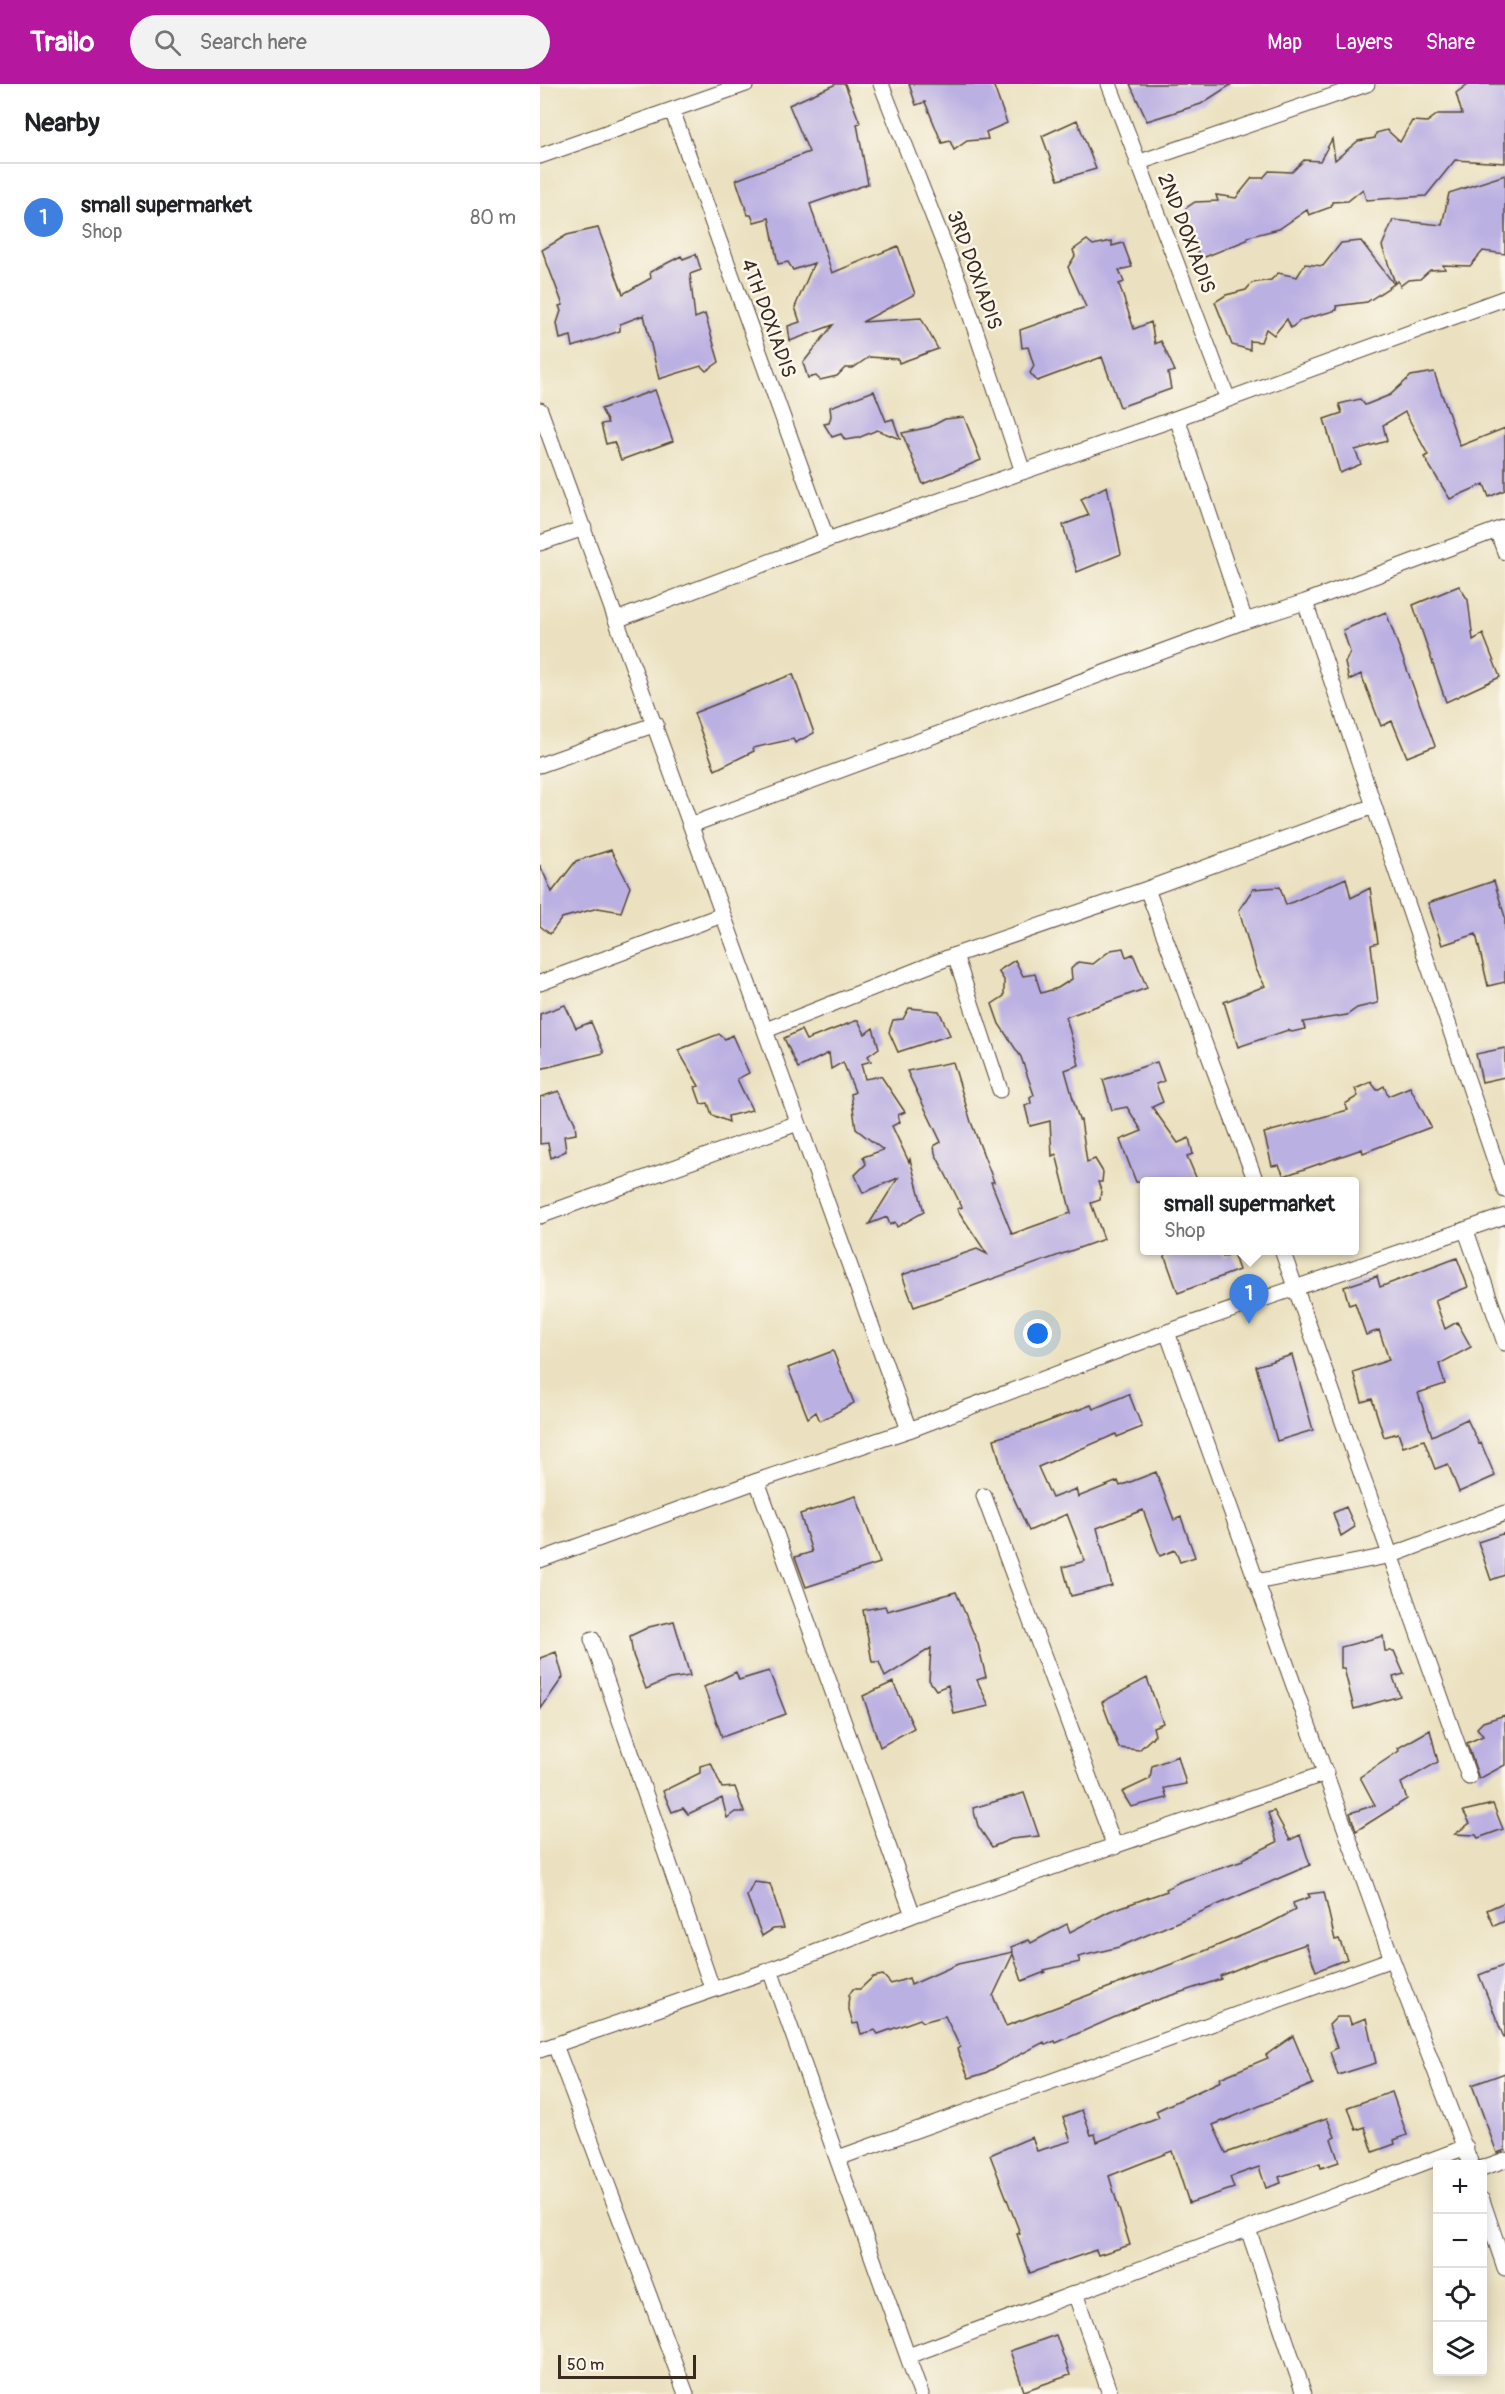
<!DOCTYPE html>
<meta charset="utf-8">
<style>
:root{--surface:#fff;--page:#f2f2f2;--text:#202124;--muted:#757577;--line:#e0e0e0;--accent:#b5179e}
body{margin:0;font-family:Pangolin,sans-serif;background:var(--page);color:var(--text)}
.controls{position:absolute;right:18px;bottom:18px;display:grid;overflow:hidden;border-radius:6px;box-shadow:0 3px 15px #0003}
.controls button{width:54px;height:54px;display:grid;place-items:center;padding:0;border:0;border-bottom:2px solid var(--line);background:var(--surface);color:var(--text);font:30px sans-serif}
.scale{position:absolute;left:18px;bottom:15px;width:138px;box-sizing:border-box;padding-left:6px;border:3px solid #3b2a1e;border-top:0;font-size:16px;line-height:21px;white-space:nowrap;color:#3b2a1e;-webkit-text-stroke:4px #fbf7ec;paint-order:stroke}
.you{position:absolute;left:498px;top:1250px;width:21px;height:21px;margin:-15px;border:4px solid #fff;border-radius:50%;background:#1a73e8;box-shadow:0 0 0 9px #1a73e833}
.badge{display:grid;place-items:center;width:39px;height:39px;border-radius:50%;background:var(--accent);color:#fff;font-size:20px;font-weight:700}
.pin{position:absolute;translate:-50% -50px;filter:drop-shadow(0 2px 3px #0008)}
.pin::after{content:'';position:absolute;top:32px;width:21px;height:18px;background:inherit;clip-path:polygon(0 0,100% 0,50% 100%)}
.popup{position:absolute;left:600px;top:1093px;width:219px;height:78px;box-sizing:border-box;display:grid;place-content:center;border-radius:6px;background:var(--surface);filter:drop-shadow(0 2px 4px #0005);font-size:20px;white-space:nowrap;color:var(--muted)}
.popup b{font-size:22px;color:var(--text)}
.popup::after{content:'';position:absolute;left:50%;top:100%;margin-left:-12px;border:12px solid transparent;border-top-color:var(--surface)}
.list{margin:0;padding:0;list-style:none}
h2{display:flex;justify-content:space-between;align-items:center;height:78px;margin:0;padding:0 24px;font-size:26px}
h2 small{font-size:20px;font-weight:400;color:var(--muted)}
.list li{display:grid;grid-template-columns:39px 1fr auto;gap:18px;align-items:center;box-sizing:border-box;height:108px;padding:0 24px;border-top:2px solid var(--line)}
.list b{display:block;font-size:22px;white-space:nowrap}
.list p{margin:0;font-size:20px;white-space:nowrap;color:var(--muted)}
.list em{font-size:20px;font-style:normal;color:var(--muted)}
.icon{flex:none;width:33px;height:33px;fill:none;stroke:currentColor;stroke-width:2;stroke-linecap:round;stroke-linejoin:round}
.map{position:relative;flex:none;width:965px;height:2310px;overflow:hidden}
header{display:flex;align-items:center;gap:36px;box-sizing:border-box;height:84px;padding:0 30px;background:var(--accent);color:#fff}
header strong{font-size:28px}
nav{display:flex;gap:33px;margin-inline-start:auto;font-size:21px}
.search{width:420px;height:54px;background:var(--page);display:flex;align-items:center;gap:15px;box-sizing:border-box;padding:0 21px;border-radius:33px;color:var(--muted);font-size:22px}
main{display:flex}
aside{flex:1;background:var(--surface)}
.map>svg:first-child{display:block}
</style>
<header>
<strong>Trailo</strong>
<div class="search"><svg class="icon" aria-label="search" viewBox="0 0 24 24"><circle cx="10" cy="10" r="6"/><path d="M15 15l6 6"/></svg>Search here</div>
<nav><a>Map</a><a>Layers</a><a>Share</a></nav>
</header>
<main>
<aside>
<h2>Nearby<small></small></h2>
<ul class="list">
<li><span class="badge" style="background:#3f7fe0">1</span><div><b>small supermarket</b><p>Shop</p></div><em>80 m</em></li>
</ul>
</aside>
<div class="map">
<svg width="965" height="2310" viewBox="0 0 965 2310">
<rect width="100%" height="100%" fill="#fbf7ec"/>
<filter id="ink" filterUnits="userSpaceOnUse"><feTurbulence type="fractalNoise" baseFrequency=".0167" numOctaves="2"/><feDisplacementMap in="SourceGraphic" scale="12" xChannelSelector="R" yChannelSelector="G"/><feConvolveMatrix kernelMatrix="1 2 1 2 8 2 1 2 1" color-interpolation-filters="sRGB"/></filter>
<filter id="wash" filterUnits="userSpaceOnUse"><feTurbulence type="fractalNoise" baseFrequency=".008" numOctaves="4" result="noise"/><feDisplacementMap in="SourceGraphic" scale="24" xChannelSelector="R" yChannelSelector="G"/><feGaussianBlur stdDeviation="1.35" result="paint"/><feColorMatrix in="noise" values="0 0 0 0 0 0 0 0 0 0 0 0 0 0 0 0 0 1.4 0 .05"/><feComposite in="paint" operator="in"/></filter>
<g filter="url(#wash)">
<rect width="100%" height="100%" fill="#ebe1c0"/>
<g id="blocks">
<path fill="#bbb0e2" d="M296,0H305L320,39L317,40L328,100L270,120L292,189L358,162L375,210L322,238L381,234L398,265L359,279L358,275L329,273L313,284H305L297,292L280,296L276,292L268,294L263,279L293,241L250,257L248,242L260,238L255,223L274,179L253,186L248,178L238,180L229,134L214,138L211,131H208L196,96L269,68L249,21Z
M369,0H453L467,39L446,48L448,55L427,57L414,66L410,57L402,59L385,18L376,21Z
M590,0H692L661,20L607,37Z
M928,0H965V79L915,76L886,112L826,116L823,105L808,117L792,118L791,123L769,131L767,126L739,145L707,153V156L665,173L659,171L645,133L646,124L655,118L678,117L676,111L696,114L712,94H723L729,87L752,88L764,76L780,77L792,55L795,76L818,57L835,54L836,49L847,46L860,58L872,37L887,38L898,30H922L916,9Z
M537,36L556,85L518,96L502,52Z
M965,91V170L943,167L930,182L903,181L905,185L890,186L880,195L868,196L860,202L858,197L855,199L842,162L853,136L902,141L909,109Z
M58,144L83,210L111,194L110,188L141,172L143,175L156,170L161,186L150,190L155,234L165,230L179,278L166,287L161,282L119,295L104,231L80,240V247L33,263L31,252L20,255L17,239L21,227L19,222L23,221L2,166L27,151Z
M547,156L553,161L572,157V162L583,159L592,183L579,186L584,198L579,200L594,245L611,238L615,260L621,257L635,287L628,289L631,305L580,323L562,273L497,297L490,289L494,282L488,263L482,264L480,246L546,223L528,183L535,172L533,166Z
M821,157L854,200L827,218L796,222L797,226L761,236L751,244L747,235L734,251L726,245L721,258L710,257V266L692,261L675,218L686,211L706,206L712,199L731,196L738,189L757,193L765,180L783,182L801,159Z
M894,288L920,362L965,344V406L949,413L944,400L910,415L884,373L888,371L865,328L843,341L847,357L815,366L821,380L800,389L784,335L802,329L799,320L820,315L825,321L850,311L871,292Z
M115,306L133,357L81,376L74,358L66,360L61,340L68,339L61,325Z
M334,307L346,337L353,335L360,355L337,346L318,354L305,356L301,350L292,353L284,340L289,339L291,332L290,323Z
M424,333L441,376L383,400L362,349L390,343L405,335Z
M567,402L581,470L537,488L523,441L549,431L541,415Z
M919,502L928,516L933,556L943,550L960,593L906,618L873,521Z
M846,528L895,662L867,673L852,637L841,642L821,590L809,596L805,579L810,568L803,546Z
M253,590L274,649L255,659L253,655L213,664L214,667L175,686L154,629Z
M71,766L90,803L81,828L58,824L22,834L10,850L0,842V781L12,808L36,777Z
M806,794L811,814L830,804L838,859L831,861L838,919L817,924L807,931L763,938L765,945L752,948L748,946L698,963L684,918L725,902L716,885L699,826L713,805L740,803L746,821Z
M954,797L965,833V898L948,902L936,850L902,861L888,819Z
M583,864L586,873L593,870L607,904L526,933L539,981L525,986L539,1036H541L547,1078L555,1075L563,1088L562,1098H558L561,1106L560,1116L551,1119L564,1155L374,1223L362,1191L437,1165L447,1170L417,1125L422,1123L395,1069L394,1062L401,1058L367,987L413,978L431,1038L454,1098H451L472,1150L531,1129L516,1070L512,1072L510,1037L490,1042L485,1022L491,1019L490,1014L494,1011L481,973L459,940L452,920L464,912V896L458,887L475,876L483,892L495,890L501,909L518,904L532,895L531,885L538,878L553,880L571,866Z
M25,921L36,944L51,938L64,969L0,985V930Z
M369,924L399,927L410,951L358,968L349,948L353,936L363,935Z
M318,936L325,950L333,944L339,964L328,972L331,977L321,980L325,995L341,992L365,1028L358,1031L360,1038L352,1042L369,1078L370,1075L384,1128L357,1143L355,1138L350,1141L347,1133L329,1140L358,1094L323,1109L315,1091L326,1080L323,1073L343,1066L316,1045L311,1010L315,1008L303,978L291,985L289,969L258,984L244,954L261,946L266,956Z
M179,950L185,955L192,951L209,989L197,995L212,1026L188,1032L189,1038L172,1031L168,1019L161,1020L155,1003L159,1002L138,966Z
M965,964V993L942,998L936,970Z
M617,978L624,997L616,1000L623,1018L612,1023L638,1059L649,1054L653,1070L647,1072L658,1098H596L580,1056L602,1047L587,1023L572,1026L563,996Z
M831,998L837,1006L844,1002L848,1012L870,1003L891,1043L823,1069L822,1065L744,1092L739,1081L732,1082L724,1049L808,1026L805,1020L818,1012L815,1005Z
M19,1007L35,1039L36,1050L24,1052L26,1067L11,1074L8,1059L0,1060V1013Z
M623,1167H681L683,1173L693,1169L699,1186L638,1209Z
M917,1174L928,1203L895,1216L905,1245L917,1238L931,1263L899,1280L905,1300L878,1309L892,1352L927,1335L939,1360L941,1359L955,1392L919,1408L908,1380L895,1385L884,1356L863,1363L858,1349L844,1353L832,1315L822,1318L813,1288L849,1276L839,1246L826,1251L815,1219L809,1221L804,1203L837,1192L840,1203Z
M293,1267L314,1319L280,1337L276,1328L268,1334L248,1284Z
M752,1271L773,1346L737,1357L716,1282Z
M589,1310L602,1343L577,1353L576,1350L498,1383L512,1414L536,1405L538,1413L578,1397L580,1402L616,1388L634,1436L641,1433L655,1473L640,1478L635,1466L620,1472L603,1426L557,1444L572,1502L531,1512L523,1483L545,1477L527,1430L489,1447L464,1393L454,1355L488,1345L551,1321L553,1325Z
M316,1412L340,1479L266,1503L255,1473L272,1468L260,1430Z
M806,1423L815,1443L801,1452L793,1429Z
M965,1449V1491L951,1496L938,1458Z
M416,1508L438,1560L446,1593L437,1596L449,1622L414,1630L408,1601L396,1606L389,1596L391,1564L345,1593L339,1578H332L323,1526L345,1522L347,1527Z
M134,1537L150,1592L129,1595L106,1605L93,1571L90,1552L109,1543Z
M843,1552L845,1567H854L864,1590L853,1593L860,1612L814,1625L804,1584H801V1563Z
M16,1568L23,1593L0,1626V1574Z
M229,1587L246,1630L182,1653L164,1603L196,1588L199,1596Z
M607,1594L623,1639L613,1643L615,1651L599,1666L579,1664L562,1618Z
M353,1598L374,1644L340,1663L323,1612Z
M965,1631V1681L939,1695L927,1659L943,1652L937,1644L943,1638Z
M890,1646L898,1678L861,1699L867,1715L816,1747L810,1729L835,1721L820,1693L859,1667L858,1664Z
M638,1672L646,1700L624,1704L627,1714L591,1723L582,1708L610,1695L612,1682Z
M171,1679L182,1704L195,1703L204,1728H195L187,1734L182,1714L148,1730L143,1724L132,1728L123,1707L160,1689V1682Z
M484,1709L499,1752L471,1755L452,1763L438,1742L433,1724Z
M953,1720L963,1745L938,1754L936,1751L915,1750L930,1739L923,1727Z
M734,1727L750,1756L760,1751L770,1781L579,1863L538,1873L540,1878L504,1886L505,1888L482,1897L473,1870L453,1912L466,1942L645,1875L725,1842L755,1826L753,1819L770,1813L768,1810L784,1808L795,1856L799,1855L807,1875L776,1887L766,1860L717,1877L680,1892L681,1895L605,1920L516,1959L515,1957L505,1961L504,1958L445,1989L429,1994L417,1965L420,1963L405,1932L383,1938L380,1935L338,1950L335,1946L321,1950L318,1939L313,1940L308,1922L309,1911L313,1905H320L333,1893L343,1891L351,1900L369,1894L371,1901L418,1880L473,1868L471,1863L489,1856L491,1859L527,1840L530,1848L570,1827L627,1807L626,1805L639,1798L703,1777L702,1775L737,1758L728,1729Z
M214,1798L230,1800L244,1844L233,1845L222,1852L207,1812Z
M965,1818V1837L954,1842L947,1826Z
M965,1881V1954H964L939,1891Z
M797,1933H809L811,1940L826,1934L836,1979L798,1991L790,1968L797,1964L789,1941Z
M753,1952L773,2000L673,2041L686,2069L787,2034L795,2053L791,2055L799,2078L781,2084L780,2079L739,2093L741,2099L726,2104L719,2083L690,2093L694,2104L649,2119L632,2067L569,2092L590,2161L558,2171L556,2166L490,2189L477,2150L480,2149L450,2071L492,2053L497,2067L531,2057L523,2033L542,2026L551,2051L555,2050L557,2058L619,2034L616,2027L681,1997L680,1994L728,1974L726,1971Z
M965,1989V2066L957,2069L932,2001Z
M852,2008L867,2051L854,2056L855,2060L833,2068L825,2043L816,2046L808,2023Z
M516,2251L530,2291L484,2307L470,2267Z"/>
</g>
</g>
<g filter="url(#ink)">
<use href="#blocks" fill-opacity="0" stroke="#554536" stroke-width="1.5"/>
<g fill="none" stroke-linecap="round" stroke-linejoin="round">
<g stroke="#554536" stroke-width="17">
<path id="street" d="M341,0L421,203L483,388
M569,0L687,313
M132,26L287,456
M0,72L206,0
M597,79L827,0
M0,326C125,665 246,1006 369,1346
M637,334L705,537
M957,446L965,468
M0,459L44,444
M76,536L287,456L637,334L965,214
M0,681L116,640
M834,722L765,518L965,443
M151,741L705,537L765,518
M415,871L460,1006
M0,899L182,831
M226,946L415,871L607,805
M716,1098L607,805L834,722L965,1106
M0,1132L258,1039
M926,1147L965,1259
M742,1166L929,1693
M627,1248L852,1875L931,2080
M217,1397L373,1831
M444,1412L575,1763
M0,1476L217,1397L369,1346L627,1248L965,1132
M716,1498L852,1471L965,1429
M52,1555L172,1904
M230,1886L381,2310
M15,1961L146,2310
M0,1966L230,1886L373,1831L786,1689
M298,2074L852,1875
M942,2084L965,2076
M942,2116L965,2184
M708,2145L764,2310
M535,2209L570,2310
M368,2272L926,2063"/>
</g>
<use href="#street" stroke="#fff" stroke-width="15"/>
</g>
</g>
<g text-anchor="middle" stroke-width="5" stroke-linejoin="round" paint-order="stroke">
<g font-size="20" fill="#3b2a1e" stroke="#fbf7ec">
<text transform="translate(647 149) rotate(69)" y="7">2ND DOXIADIS</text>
<text transform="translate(435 186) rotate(70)" y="7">3RD DOXIADIS</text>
<text transform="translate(229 234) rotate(70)" y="7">4TH DOXIADIS</text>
</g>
</g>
</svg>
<div class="controls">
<button>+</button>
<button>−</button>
<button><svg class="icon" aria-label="locate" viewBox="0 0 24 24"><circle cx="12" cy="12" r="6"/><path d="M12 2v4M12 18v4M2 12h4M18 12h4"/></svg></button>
<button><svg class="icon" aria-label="layers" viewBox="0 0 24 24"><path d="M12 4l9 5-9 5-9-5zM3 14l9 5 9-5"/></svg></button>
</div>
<div class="scale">50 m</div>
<div class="you"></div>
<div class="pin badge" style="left:709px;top:1240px;background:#3f7fe0">1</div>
<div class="popup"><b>small supermarket</b>Shop</div>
</div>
</main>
